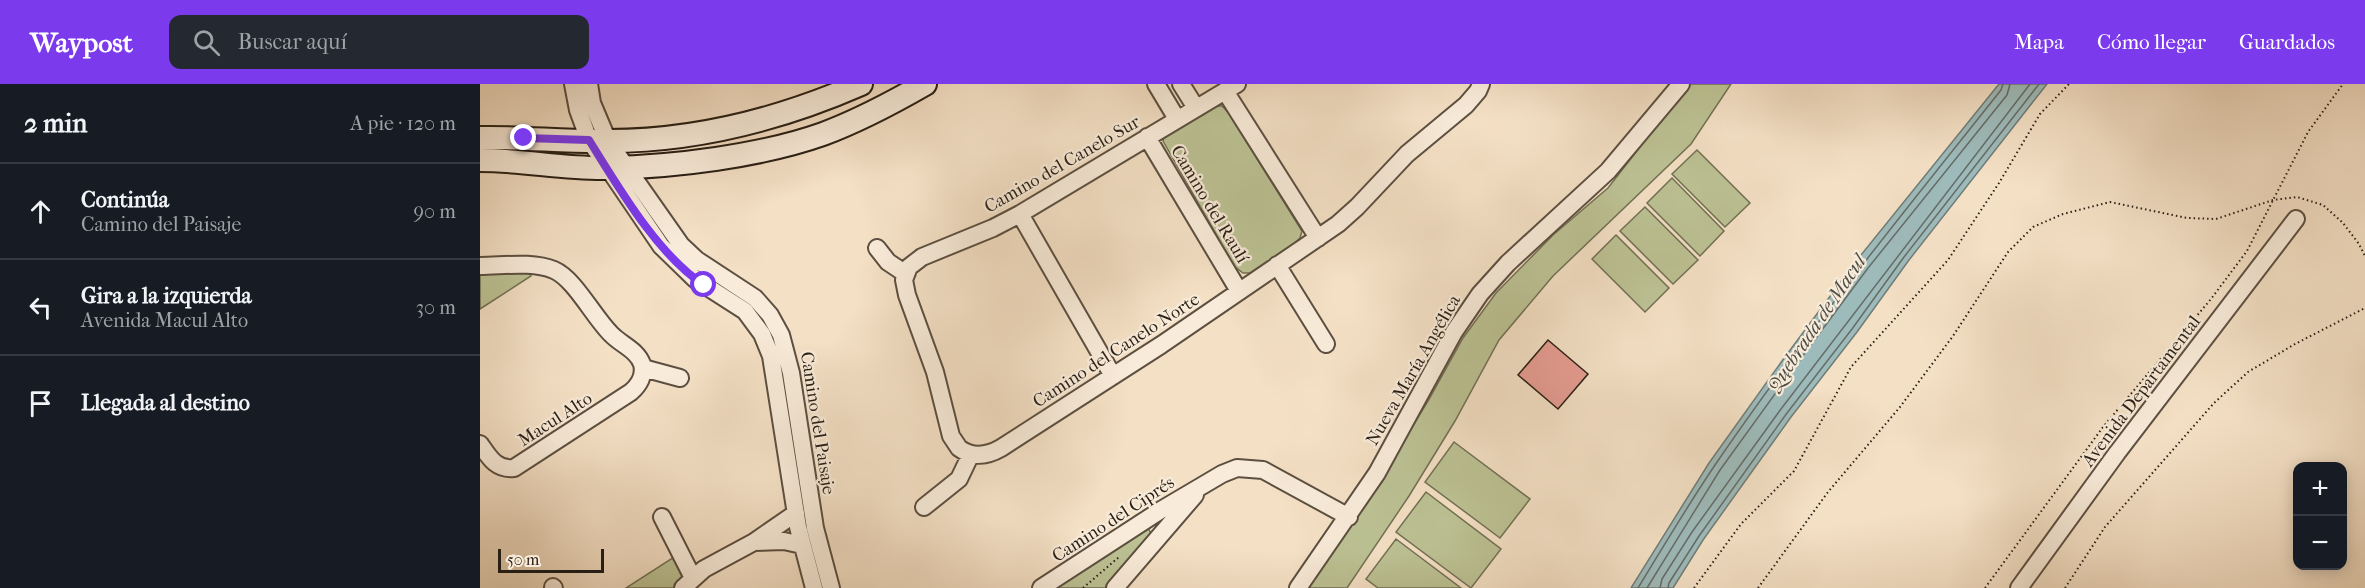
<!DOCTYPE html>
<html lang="es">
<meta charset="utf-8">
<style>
:root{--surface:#171b24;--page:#242831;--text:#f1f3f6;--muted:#9ea1a6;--line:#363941;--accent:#7c3aed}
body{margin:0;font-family:"IM FELL French Canon",serif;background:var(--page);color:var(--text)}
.controls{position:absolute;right:18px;bottom:18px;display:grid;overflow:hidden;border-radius:12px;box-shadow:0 3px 15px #0003}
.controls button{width:54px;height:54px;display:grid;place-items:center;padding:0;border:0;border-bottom:2px solid var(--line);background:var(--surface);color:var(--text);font:30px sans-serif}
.scale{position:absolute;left:18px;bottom:15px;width:106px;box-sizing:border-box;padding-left:6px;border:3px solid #291f15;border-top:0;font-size:16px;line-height:21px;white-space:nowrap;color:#291f15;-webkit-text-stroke:4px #f8ebd9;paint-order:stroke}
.stop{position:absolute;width:18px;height:18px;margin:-14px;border:4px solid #7c3aed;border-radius:50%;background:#fff}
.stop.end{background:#7c3aed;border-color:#fff;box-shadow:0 2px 6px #0008}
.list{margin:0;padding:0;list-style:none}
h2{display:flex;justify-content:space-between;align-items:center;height:78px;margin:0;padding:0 24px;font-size:26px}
h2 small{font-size:20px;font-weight:400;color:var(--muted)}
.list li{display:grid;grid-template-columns:39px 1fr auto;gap:18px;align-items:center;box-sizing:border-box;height:96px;padding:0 24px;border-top:2px solid var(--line)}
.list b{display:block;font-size:22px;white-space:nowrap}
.list p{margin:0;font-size:20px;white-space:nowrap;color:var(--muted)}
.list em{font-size:20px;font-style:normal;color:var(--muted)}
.icon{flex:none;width:33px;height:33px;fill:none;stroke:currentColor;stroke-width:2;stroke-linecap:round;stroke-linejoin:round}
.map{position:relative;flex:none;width:1885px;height:504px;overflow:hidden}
header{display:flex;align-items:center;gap:36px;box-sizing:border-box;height:84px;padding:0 30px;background:var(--accent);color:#fff}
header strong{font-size:28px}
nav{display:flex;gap:33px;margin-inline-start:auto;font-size:21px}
.search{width:420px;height:54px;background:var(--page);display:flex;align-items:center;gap:15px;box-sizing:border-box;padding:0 21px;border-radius:12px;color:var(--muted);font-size:22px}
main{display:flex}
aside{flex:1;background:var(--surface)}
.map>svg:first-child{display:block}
</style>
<header>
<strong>Waypost</strong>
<div class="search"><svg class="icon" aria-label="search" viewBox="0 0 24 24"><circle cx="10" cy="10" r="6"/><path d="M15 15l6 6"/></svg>Buscar aquí</div>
<nav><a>Mapa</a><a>Cómo llegar</a><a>Guardados</a></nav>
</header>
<main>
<aside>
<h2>2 min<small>A pie · 120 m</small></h2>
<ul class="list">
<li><svg class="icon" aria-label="ahead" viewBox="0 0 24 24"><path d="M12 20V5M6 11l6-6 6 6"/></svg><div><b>Continúa</b><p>Camino del Paisaje</p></div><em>90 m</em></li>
<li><svg class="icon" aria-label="left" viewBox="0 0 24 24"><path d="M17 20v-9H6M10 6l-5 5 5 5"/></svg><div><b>Gira a la izquierda</b><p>Avenida Macul Alto</p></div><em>30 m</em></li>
<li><svg class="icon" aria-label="arrive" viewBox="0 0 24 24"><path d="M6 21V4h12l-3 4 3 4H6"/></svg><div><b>Llegada al destino</b></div></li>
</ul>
</aside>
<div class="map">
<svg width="1885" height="504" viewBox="0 0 1885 504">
<rect width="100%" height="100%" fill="#f4e0c5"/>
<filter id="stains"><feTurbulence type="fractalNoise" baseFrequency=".00333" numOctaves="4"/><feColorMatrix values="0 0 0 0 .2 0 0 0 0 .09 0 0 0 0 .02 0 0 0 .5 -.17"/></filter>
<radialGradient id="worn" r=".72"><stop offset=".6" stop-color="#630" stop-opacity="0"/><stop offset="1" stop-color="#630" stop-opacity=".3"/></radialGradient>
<path fill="#bcc294" stroke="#727054" stroke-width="1.5" d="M1209,0H1251L1211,60L1073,192L1019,256L975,337L929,412L867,504H824L873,439L948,317L983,254L1016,209L1073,151L1128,104Z
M734,22H742L748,28L822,147L820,154L815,159L770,189H763L754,182L683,57L684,53Z
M1217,66L1270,119L1245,143L1192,90Z
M1192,94L1244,147L1220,172L1167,119Z
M1165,123L1218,176L1193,200L1140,147Z
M1136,151L1189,204L1165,228L1112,175Z
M48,186L51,192L0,225V190Z
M974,358L1050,415L1020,454L945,398Z
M946,408L1021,465L991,504L916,448Z
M668,443L671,450L625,504H575Z
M916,455L981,504H898L886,495Z
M194,473L203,491L196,504H146Z"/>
<path fill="#9ebbbb" stroke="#6f7d79" stroke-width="1.5" d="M1519,0H1567L1429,176L1377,248L1311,333L1223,456L1193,504H1151L1229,379L1302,277L1377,176Z"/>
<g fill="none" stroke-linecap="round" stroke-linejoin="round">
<path stroke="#646d68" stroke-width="1.5" d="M1158,504C1183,463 1208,421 1235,381C1324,251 1423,129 1521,6L1523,0
M1167,504L1240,386L1313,285L1388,184L1527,11L1530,0
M1180,504L1182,495L1212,448L1301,325L1550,0
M1188,504L1189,499L1219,452L1307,329L1372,245L1424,173L1559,0"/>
</g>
<path fill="#e59c92" stroke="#291f15" stroke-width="1.5" d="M1068,256L1108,290L1078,325L1038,291Z"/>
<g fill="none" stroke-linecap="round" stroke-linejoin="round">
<g stroke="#5c4f41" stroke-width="20">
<path id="street" d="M93,0L98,26L109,56L181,162L215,195L265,227L282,250L291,272L318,443L334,504
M109,0L112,19L128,57L201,161L217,176L275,214L290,231L301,251L311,289L335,444L351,504
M676,0L697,35
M701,0L716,24
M757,0L540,130L513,144L442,173L429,183L424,196L427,211L455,288L471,352L479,364C492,374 507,372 521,364L681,261L858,140L877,123L927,70L986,21L998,7L1001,0
M745,7L838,154
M667,53L759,207
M540,130L633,292
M397,164L408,178L426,190
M797,181L846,260
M0,182C23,182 52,177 74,186C95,195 114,234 132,251C142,261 157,266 162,280C165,291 159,301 151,308L34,384C16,386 9,373 0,360
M163,284L200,294
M444,423L479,395L491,370
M182,433L213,494
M274,458L304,457L322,461
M73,503L74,504
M203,504L224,485L274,458L316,429
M561,504L681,426L742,390L757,384L783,386L869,433
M635,504L715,411
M818,504L897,389L974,248L1000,210L1028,179L1128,87L1201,0
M1539,504L1637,369L1816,135"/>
</g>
<g stroke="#291f15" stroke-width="26">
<path id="secondary" d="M0,54C43,53 85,58 128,57C216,57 301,35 381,0
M0,76C43,76 85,85 127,84C193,83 281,72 343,50C378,37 412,19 445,0"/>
</g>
<path stroke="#291f15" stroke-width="2" stroke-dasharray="1.5 3" stroke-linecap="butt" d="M603,504L639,473
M1214,504L1261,440L1314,387L1371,283L1468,176L1519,99L1560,30L1589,0
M1278,504L1348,408L1420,323L1473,252L1528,168L1553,143L1583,130L1630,118L1707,134L1736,135L1793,116L1817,113L1843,121L1863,139L1879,160L1885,172
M1505,504L1623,343L1731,215L1767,167L1828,48L1863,0
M1585,504L1625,443L1734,319L1768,288L1815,260L1885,224"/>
<use href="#street" stroke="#f8ebd9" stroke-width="16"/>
<use href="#secondary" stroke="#f8ebd9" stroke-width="22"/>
</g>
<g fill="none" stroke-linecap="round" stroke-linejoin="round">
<path stroke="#7c3aed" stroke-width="8" d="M44,54L109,56C139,104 177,170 224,201"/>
</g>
<g text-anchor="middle" stroke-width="4.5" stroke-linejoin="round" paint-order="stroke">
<g font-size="18" fill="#291f15" stroke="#f8ebd9">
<text transform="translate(582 80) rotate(-30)" y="6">Camino del Canelo Sur</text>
<text transform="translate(730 120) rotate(59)" y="6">Camino del Raulí</text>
<text transform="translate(636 266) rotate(-33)" y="6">Camino del Canelo Norte</text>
<text transform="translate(933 286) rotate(-60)" y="6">Nueva María Angélica</text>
<text transform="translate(1661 307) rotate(-53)" y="6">Avenida Departamental</text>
<text transform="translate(75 335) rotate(-33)" y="6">Macul Alto</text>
<text transform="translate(338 339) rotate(81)" y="6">Camino del Paisaje</text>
<text transform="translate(633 435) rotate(-33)" y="6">Camino del Ciprés</text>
</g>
<g font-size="20" font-style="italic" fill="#4c4e47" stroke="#f8ebd9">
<text transform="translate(1336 239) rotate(-56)" y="7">Quebrada de Macul</text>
</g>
</g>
<rect width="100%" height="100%" filter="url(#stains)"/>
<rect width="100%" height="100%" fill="url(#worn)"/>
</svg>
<div class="controls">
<button>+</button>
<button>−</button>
</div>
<div class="scale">50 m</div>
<div class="stop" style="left:224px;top:201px"></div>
<div class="stop end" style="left:44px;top:54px"></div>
</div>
</main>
